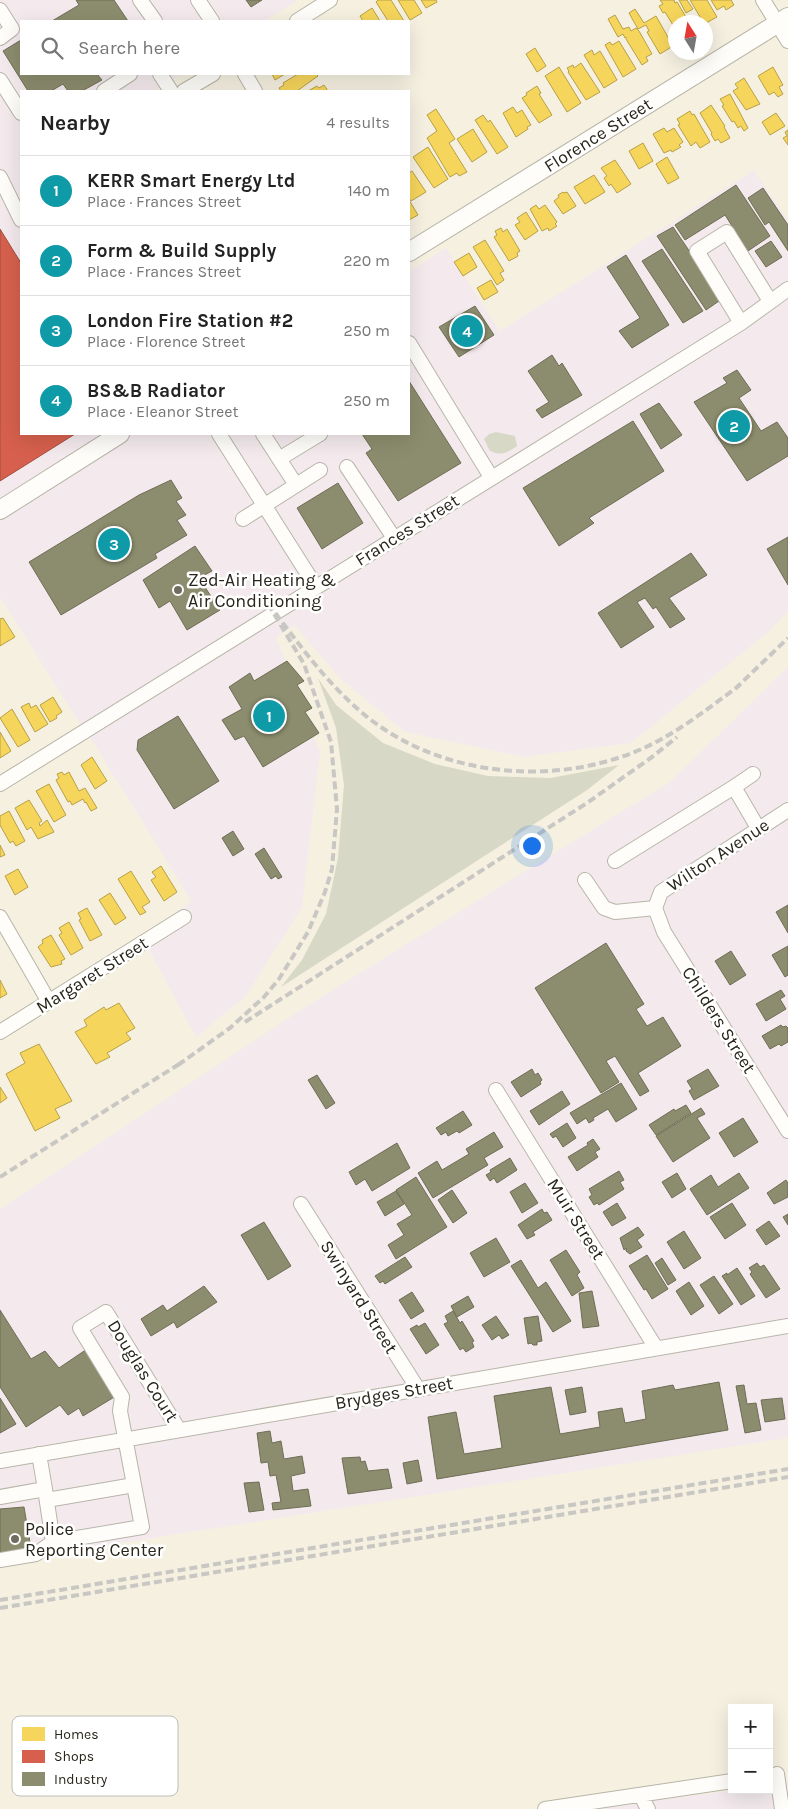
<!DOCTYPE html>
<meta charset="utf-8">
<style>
:root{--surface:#fff;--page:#f6f6f6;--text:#222;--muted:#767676;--line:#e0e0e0;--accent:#111827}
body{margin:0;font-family:Karla,sans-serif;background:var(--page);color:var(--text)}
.controls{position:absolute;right:15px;bottom:15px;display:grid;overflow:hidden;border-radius:0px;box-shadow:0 5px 20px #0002}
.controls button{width:45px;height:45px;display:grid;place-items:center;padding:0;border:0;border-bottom:1px solid var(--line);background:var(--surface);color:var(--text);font:25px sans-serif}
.compass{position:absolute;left:668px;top:15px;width:45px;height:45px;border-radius:50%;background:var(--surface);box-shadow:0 5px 20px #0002;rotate:349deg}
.you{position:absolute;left:531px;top:845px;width:18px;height:18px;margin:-12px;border:4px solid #fff;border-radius:50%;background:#1a73e8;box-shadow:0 0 0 8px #1a73e833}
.badge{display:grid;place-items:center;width:32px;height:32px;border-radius:50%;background:var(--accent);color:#fff;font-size:16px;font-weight:700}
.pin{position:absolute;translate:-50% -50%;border:2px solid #fff;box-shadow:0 1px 5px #0006}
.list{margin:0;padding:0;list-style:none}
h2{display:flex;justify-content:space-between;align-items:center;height:65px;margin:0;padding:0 20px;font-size:21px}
h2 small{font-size:16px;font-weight:400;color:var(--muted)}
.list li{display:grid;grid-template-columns:32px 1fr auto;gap:15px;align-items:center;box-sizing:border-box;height:70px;padding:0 20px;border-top:1px solid var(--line)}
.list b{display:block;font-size:19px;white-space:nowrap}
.list p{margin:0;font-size:16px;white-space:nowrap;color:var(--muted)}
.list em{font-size:16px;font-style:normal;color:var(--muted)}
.icon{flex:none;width:28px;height:28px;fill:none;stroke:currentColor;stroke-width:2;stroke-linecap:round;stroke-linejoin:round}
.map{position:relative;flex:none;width:788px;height:1809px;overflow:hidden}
.search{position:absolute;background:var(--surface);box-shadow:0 5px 20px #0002;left:20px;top:20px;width:390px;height:55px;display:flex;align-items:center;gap:12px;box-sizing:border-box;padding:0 18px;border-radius:0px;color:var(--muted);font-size:19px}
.panel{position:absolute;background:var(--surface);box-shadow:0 5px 20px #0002;left:20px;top:90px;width:390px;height:345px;border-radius:0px}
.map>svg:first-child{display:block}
</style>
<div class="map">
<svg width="788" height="1809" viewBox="0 0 788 1809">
<rect width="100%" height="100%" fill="#f5f0e0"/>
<path fill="#f4eaee" d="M0,0H298L264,21H21V74H181L154,91H21V434H409V272L446,248L500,331L754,170L788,221V612L766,634L631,743L524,757L405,732L341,679L294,625L276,637L320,753L302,907L246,996L196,1037L141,935L192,902L93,742L79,722L0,597Z
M788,667V1438L0,1562V1209L313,1002L670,782Z
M788,1783V1809H596L735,1790H769V1786Z"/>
<path fill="#d8d8c6" d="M496,432L515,436L517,446C507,453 502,456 490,451L484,439L489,434Z
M318,678L336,705L383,743L435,764L488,776L551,778L619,765L587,790L281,987L302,960L326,914L338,858L344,785L336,728Z"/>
<path fill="#f6d55c" stroke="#b8a048" d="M378,0H391L404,21H388L376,2Z
M398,0H414L422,13L410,20Z
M421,0H436L437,2L426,8Z
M660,0H674L675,3L677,2L689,22H676V30L665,12L663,13L659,6L663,4Z
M679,0H687L693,9L686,13Z
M690,0H707L717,17L706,23L703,22Z
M711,0H731L734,5L726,10L724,6L717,10Z
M372,8L380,21H363L360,16Z
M635,9L644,23L656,16L673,46L660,54L647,32L649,31L646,25L638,29L629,13Z
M615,15L623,29L629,27L631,31L636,28L639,31L652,54L646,57L648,61L642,65L626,39V37L625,38L623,34L618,37L608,19Z
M619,41L636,69L623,77L605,45L610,42L612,45Z
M535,48L546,66L537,72L526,54Z
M592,50L594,55L600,51L617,80L604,88L584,55Z
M581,63L600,92L586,100L568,72L569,71L567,68L573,65L574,68Z
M559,67L581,103L567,112L545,76Z
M773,67L783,85L779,87L783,94L778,97L774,92L769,95L758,76Z
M272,74H285L275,80Z
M298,74H316L318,76L297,91H281L279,88L284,85L283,83Z
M744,78L760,104L746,110L733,91L738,88L735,84Z
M324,85L328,91H308L317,86L319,88Z
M537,86L541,93L539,94L552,115L539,123L522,98L527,95L526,93Z
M730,94L748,128L744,131L741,126L738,128L734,121L732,122L722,106L724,105L720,99Z
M711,105L725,126L724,127L730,138L721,143L718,139L715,141L711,134L712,133L700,113Z
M513,107L517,113L522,110L531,125L527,127L528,129L516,137L503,113Z
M436,109L455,139L449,143L467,172L459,176L457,173L450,177L427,138L437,131L427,115Z
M690,111L692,115L694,114L710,142L700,148L696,142L691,146L678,125L680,124L677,119Z
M776,113L785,126L770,135L762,122Z
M483,115L488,122L490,120L508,147L497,154L475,120Z
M664,128L667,132L674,128L683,142L679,145L681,147L672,152L671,150L664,153L653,134Z
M473,129L487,152L472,162L457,139Z
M788,130V145L783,138L787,136L785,132Z
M643,143L653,161L639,169L629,151Z
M428,147L448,179L434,188L413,157Z
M667,157L679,178L668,184L656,164Z
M615,160L631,184L617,193L611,184L609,186L604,178L607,176L601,168Z
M412,171L426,192L411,201L409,198V173Z
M594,175L605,192L585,204L574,187Z
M563,192L564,193L567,192L576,206L563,214L554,201L559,197L558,195Z
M409,200L418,215L409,220Z
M536,205L539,209L545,205L557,222L555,224L557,226L549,231L548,228L542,231L530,209Z
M526,212L538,231L525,240L515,225L520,222L517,218Z
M501,228L503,232L507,229L520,251L517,253L518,256L509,261L494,237L497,235L495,231Z
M485,240L504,271L500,273L504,280L497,285L473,247Z
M469,253L477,267L463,276L454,262Z
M491,280L498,292L484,300L477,288Z
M3,618L15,637L0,646V619Z
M53,697L62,712L56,716L57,718L50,722L40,705Z
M29,703L31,708L36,705L48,724L35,732L21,707Z
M12,709L30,740L18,747L0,718Z
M0,732L11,751L0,758Z
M92,757L107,781L95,789L81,765Z
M62,772L64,775L69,772L79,791L85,788L97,808L91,811L86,802L85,803L83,799L72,805L70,801L68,802L56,780L59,778L57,774Z
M49,784L66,815L54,822L36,791Z
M29,800L42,821L39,823L40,826L47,820L54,832L38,839L31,827L27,830L15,808Z
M9,811L25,841L16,846L13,841L10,843L0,825V816Z
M0,845L5,855L0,857Z
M161,866L177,892L164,901L151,880L156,877L152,872Z
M18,869L28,887L15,895L5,876Z
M131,871L150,902L142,907L146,912L140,915L118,879Z
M110,893L126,918L115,925L99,900Z
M87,908L102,935L90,941L79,920L81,919L78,913Z
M69,922L83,948L71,955L59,935L62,933L59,928Z
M51,935L65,959L61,961L62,964L51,967L38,947L43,943L42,940Z
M0,980L7,994L0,998Z
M119,1003L135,1028L126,1033L131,1039L107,1053L110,1057L96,1064L75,1032L87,1026L84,1020L104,1007L106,1010Z
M39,1044L72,1101L55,1109L60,1118L35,1131L6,1074L25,1063L20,1053Z
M0,1087L7,1098L0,1103Z"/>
<path fill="#d6604d" stroke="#a24e3e" d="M0,229L21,263V434H75L0,481Z"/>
<path fill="#8c8c6e" stroke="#6e6d55" d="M76,0H114L128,21H52L79,5Z
M246,0H262L251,7Z
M21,40V74H97L102,80L82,91H68L63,84L51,91H28L3,51Z
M736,185L770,236L748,251L725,215L685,240L675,225Z
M763,188L788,225V251L769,222L765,225L748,198Z
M673,227L722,299L706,310L657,236Z
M771,241L782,257L766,267L755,251Z
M662,249L703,311L683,323L642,261Z
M626,255L669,325L632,348L619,331L640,318L607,267Z
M475,306L494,335L459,357L439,327Z
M552,355L559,366L562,363L582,395L542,418L536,410L549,402L528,371Z
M737,370L751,390L739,398L761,431L777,422L788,438V456L747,481L694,402L727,383L723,378Z
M409,381L461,463L398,501L366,453L372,449L362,434H409Z
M659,403L682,435L661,449L640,414Z
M633,421L664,471L589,518L594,523L559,546L523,488Z
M171,480L182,498L176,501L186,515L177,520L187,535L155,554L157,558L61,615L29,562L139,495Z
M338,483L363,523L322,549L297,508Z
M788,537V585L767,549Z
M195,546L212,571L199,578L220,610L187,630L170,601L159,608L143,580Z
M691,553L707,575L669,598L685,619L670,628L656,607L653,609L645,598L637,602L654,627L621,648L598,613Z
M287,661L304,681L297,685L312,708L305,712L319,733L263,767L244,736L235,740L222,720L242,709L229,687L250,673L254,681Z
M178,716L219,781L174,809L137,750L138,740Z
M233,831L244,849L233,856L222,838Z
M264,848L282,877L278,879L276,876L271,879L255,854Z
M788,905V933L776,912Z
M606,943L644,1004L636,1009L647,1026L663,1017L681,1046L638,1073L649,1091L640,1096L615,1056L606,1061L619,1082L601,1093L535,988Z
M788,946V975L785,977L772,955Z
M731,951L746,975L730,985L715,961Z
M781,990L785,996L780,999L786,1009L766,1021L756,1004Z
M781,1025L783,1027L786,1026L788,1028V1042L781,1046L779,1044L770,1049L762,1036Z
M532,1069L535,1075L538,1073L542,1080L540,1082L541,1084L521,1097L511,1082Z
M708,1069L719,1086L694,1100L689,1091L692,1089L687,1081Z
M317,1075L335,1103L326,1109L308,1080Z
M621,1083L637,1109L616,1122L608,1109L593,1118L594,1120L589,1123L586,1118L577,1124L570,1113Z
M562,1091L570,1104L539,1125L530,1111Z
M686,1105L691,1113L656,1135L649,1125L674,1109L675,1111Z
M701,1108L705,1114L697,1118L710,1138L673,1162L656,1136Z
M463,1111L472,1125L459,1133L457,1131L448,1136L446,1132L441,1135L436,1128Z
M743,1118L758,1142L734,1157L719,1133Z
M567,1123L576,1138L563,1147L556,1136L553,1138L550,1134Z
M494,1132L503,1147L484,1158L488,1165L433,1198L418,1173L437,1161L442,1170L469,1154L466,1149Z
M593,1139L600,1149L595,1152L598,1157L577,1171L568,1157L588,1145L587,1143Z
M397,1143L410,1168L372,1191L365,1179L356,1185L349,1172Z
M510,1158L517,1170L497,1183L494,1178L490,1181L486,1175L491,1172L490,1170Z
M619,1171L624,1180L620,1182L624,1189L599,1205L597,1203L594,1205L589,1197L592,1195L589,1189Z
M677,1173L686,1189L672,1198L662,1182Z
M739,1173L749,1188L707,1215L690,1189L711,1175L718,1187Z
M416,1177L447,1227L396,1259L388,1245L404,1235L397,1224L412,1215L396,1190Z
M786,1180L788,1183V1197L774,1204L767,1193Z
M525,1183L538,1203L522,1213L510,1192Z
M452,1190L467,1213L453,1223L438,1200Z
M396,1191L404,1204L385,1216L377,1202Z
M617,1203L626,1218L612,1226L603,1212Z
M732,1203L746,1225L725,1239L710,1217Z
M542,1209L544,1213L547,1212L552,1220L533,1232L535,1235L527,1239L518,1225Z
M788,1214V1225L783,1217Z
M769,1221L780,1236L766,1245L756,1230Z
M264,1222L291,1266L268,1280L241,1235Z
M638,1227L644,1235L637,1240L642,1247L630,1254L626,1251V1248L624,1250L620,1238Z
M684,1231L701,1258L684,1269L667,1242Z
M496,1238L510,1262L484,1277L470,1253Z
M566,1250L580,1272L577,1275L584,1288L572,1296L550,1260Z
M647,1255L668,1289L652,1299L646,1289L644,1290L629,1266Z
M405,1257L412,1267L385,1284L383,1281L380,1283L375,1276Z
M662,1258L676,1280L668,1285L655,1263Z
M521,1260L538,1288L546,1282L571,1321L553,1332L511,1266Z
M757,1263L760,1267L764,1265L780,1289L766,1298L750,1274L752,1272L749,1268Z
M737,1268L755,1296L741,1305L722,1276L727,1273V1275Z
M714,1276L733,1304L719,1314L700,1285Z
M689,1282L704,1306L691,1315L676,1291Z
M204,1286L217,1302L177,1328L174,1322L151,1336L141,1319L163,1305L167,1311Z
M592,1291L599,1326L583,1328L579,1293Z
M412,1292L424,1311L411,1319L399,1300Z
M468,1296L474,1307L457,1317L451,1306Z
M0,1310L31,1359L45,1351L59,1368L87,1349L116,1396L83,1416L79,1408L68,1415L60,1405L26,1427L0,1387Z
M453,1311L460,1323L462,1321L474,1341L472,1342L474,1347L466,1352L463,1348L460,1350L444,1324L448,1322L445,1316Z
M496,1316L509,1335L502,1339L499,1335L492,1340L482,1325Z
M538,1316L542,1341L537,1342V1345H533L531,1343L528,1344L524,1318Z
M425,1323L439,1345L426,1354L410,1329L417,1325L418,1327Z
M719,1382L728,1430L437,1479L428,1417L456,1412L464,1454L502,1448L494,1396L551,1387L560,1434L600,1427L598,1412L622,1408L625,1423L646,1419L642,1391L673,1385L675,1390Z
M744,1385L747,1404L756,1403L761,1430L745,1433L736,1386Z
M582,1387L586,1412L570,1415L565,1390Z
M0,1398L16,1424L0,1433Z
M782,1398L785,1419L765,1422L761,1400Z
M270,1431L272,1443L281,1441L284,1459L302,1456L305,1473L291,1476L293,1491L308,1489L311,1506L273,1510L272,1503L281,1502L276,1475L270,1476L268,1462L261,1463L257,1433Z
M360,1457L361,1462L365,1461L368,1471L388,1469L392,1488L348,1494L342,1458Z
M418,1460L422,1481L407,1484L403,1463Z
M259,1482L264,1510L249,1512L244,1483Z
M24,1507L32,1554L0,1559V1509Z"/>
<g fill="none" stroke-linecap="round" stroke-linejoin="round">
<g stroke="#b8b5a8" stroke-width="16">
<path id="minor" d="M140,0L155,21
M198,0L212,21
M763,0L788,41
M0,10L12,29L0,38
M297,21L330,0
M160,74L171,91
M245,74L255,91
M0,80L21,113
M104,91L130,74
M184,91L213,74
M0,177L21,220
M741,323L697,251L727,232L770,301
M409,343L491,477
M219,434L316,587
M263,434L296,485
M279,459L320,434
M347,467L394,538
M243,519L320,470
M0,784L741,323L788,289
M734,787L753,774
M615,861L734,787L758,828
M585,880L604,908L615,912L655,908
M655,908L664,932L788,1131
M655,908L661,892L788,810
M0,917L49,1002
M0,1032L184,917
M496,1090L656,1348
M301,1204L418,1389
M39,1454L45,1489
M0,1461L788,1326
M0,1497L45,1489L53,1542L142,1527L120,1411L122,1397L80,1328L106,1312L179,1430
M47,1500L134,1485
M0,1560L36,1554L53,1542
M777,1774L782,1809
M641,1796L648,1809
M545,1809L732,1781"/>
</g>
<g stroke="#b8b5a8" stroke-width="20">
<path id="major" d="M409,252L788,17
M0,510L120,434"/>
</g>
<use href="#minor" stroke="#fefdfa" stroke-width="14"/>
<use href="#major" stroke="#fefdfa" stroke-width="18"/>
<path stroke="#c9c7c3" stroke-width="4" stroke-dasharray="8 4" stroke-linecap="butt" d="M735,689L788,638
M245,1022L587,803L652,757L677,737
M178,1065L230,1028L264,997L279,979L308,932L325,892L332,869L337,809L331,742L304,664L267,602C296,640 323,679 360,711C436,777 555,789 646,747C680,731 710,707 740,685
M0,1177L184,1061
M0,1600L788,1469
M0,1608L788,1477"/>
</g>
<g fill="#706c5f" stroke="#fff" stroke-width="2">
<circle cx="178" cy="590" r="5"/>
<circle cx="15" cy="1539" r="5"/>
</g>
<g text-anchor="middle" stroke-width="5" stroke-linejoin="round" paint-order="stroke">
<g font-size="18" fill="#28251a" stroke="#fff">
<text transform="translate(598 135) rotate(-32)" y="6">Florence Street</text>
<text transform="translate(407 530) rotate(-32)" y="6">Frances Street</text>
<text transform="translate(718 855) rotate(-33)" y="6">Wilton Avenue</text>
<text transform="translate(92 975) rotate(-32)" y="6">Margaret Street</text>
<text transform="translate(719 1020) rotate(58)" y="6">Childers Street</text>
<text transform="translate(576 1219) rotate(58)" y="6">Muir Street</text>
<text transform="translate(359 1297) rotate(58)" y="6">Swinyard Street</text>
<text transform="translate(143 1371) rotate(58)" y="6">Douglas Court</text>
<text transform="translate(394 1393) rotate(-10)" y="6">Brydges Street</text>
</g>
<g font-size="18" fill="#28251a" stroke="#fff" text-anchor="start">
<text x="188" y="586">Zed-Air Heating &amp;<tspan x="188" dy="21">Air Conditioning</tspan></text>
<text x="25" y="1535">Police<tspan x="25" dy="21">Reporting Center</tspan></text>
</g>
</g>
<rect x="12" y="1716" width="166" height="80" rx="8" fill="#fff" stroke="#bebeba" stroke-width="1"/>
<rect x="22" y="1727" width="23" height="14" fill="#f6d55c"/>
<rect x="22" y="1750" width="23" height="13" fill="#d6604d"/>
<rect x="22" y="1772" width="23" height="14" fill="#8c8c6e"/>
<g font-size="14" fill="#28251a">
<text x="54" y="1739">Homes</text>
<text x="54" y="1761">Shops</text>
<text x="54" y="1784">Industry</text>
</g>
</svg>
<div class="controls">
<button>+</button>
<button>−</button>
</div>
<svg class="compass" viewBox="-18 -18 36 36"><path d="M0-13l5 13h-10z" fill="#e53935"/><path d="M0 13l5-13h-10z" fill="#767676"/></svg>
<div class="you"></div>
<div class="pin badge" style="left:269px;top:716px;background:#0f9aa8">1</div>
<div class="pin badge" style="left:734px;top:426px;background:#0f9aa8">2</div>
<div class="pin badge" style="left:114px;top:544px;background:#0f9aa8">3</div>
<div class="pin badge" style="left:467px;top:331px;background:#0f9aa8">4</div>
<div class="search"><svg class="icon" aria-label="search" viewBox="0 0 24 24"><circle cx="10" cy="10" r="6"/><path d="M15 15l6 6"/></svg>Search here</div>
<section class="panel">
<h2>Nearby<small>4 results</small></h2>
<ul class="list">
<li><span class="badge" style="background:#0f9aa8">1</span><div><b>KERR Smart Energy Ltd</b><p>Place · Frances Street</p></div><em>140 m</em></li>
<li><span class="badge" style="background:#0f9aa8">2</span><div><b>Form &amp; Build Supply</b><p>Place · Frances Street</p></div><em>220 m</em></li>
<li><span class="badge" style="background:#0f9aa8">3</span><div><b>London Fire Station #2</b><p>Place · Florence Street</p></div><em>250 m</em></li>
<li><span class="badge" style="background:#0f9aa8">4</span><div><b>BS&amp;B Radiator</b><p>Place · Eleanor Street</p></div><em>250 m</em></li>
</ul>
</section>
</div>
